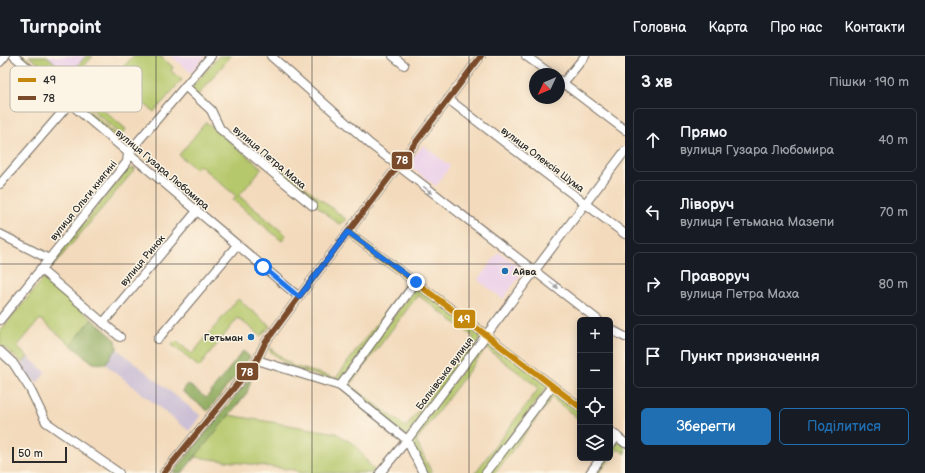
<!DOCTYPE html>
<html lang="uk">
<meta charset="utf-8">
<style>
:root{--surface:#171b24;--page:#20242c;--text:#f1f3f6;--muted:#9ea1a6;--line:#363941;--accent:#1f6fb2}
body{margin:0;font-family:"Balsamiq Sans",sans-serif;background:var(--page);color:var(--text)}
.controls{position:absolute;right:12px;bottom:12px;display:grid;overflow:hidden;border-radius:6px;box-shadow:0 2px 10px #0003}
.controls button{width:36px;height:36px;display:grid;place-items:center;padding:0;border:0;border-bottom:1px solid var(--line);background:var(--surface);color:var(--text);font:20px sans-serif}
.compass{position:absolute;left:529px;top:12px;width:36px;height:36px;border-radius:50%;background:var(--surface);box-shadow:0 2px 10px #0003;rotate:226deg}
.scale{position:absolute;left:12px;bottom:10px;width:55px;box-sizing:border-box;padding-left:4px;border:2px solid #2b2b2b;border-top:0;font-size:11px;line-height:14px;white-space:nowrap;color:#2b2b2b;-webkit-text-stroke:3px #fcf5e5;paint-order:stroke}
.stop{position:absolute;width:12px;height:12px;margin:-9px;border:3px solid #1a73e8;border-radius:50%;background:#fff}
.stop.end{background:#1a73e8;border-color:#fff;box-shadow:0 1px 4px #0008}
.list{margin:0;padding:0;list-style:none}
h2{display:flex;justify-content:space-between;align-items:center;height:52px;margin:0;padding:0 16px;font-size:17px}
h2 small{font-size:13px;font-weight:400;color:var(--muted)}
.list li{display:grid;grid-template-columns:26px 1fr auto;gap:12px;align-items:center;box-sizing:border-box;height:64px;margin:0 8px 8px;padding:0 8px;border:1px solid var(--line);border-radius:6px}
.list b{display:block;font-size:15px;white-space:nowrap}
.list p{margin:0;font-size:13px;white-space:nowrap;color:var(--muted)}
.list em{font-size:13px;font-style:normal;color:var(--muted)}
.actions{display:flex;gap:8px;padding:12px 16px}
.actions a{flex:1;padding:9px 0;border:1px solid var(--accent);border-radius:6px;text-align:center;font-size:14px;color:var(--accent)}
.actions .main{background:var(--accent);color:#fff}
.icon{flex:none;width:22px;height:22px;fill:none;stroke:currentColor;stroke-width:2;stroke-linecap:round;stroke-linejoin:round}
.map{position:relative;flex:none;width:625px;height:417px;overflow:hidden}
header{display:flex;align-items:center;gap:24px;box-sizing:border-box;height:56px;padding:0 20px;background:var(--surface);border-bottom:1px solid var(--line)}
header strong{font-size:19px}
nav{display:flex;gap:22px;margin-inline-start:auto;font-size:14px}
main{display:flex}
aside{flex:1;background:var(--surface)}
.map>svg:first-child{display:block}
</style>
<header>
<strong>Turnpoint</strong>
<nav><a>Головна</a><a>Карта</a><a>Про нас</a><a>Контакти</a></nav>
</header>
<main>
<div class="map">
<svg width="625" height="417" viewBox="0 0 625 417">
<rect width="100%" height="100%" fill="#fcf5e5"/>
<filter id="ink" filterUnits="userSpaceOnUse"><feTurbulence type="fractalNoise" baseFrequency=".025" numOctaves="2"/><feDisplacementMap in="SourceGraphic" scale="8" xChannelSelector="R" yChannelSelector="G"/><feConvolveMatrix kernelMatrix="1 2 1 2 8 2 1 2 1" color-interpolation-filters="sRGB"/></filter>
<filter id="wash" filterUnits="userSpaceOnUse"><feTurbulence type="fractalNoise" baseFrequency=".012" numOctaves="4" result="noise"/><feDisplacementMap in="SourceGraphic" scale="16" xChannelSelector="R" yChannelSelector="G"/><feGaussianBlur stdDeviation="0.9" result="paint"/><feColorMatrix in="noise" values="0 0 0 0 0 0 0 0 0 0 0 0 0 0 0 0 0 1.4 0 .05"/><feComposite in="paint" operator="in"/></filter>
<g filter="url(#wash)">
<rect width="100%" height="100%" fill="#f3dabc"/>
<path fill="#ecd1ea" d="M47,0H86L70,19Z
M171,0H205L191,17Z
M423,89L450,110L436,130L408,109Z
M499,196L524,214L503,243L478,224Z"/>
<path fill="#cbbfd5" d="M117,293L201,360L189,375L105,308Z
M28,301L46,316L37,327L19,312Z"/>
<path fill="#b5c86c" stroke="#707a4c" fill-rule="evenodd" d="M20,0H24L122,83L120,85Z
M29,0H47L69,19L86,0H93L79,16L89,25L81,35L126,73L122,79Z
M133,0H160L173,11L171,15L182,24L154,56L114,22Z
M219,0H231L198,39L191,32Z
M206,66L262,112L239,140L286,179L282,185L233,144L236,140L199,109L195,113L179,99Z
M277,109L347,164L339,168L273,114Z
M136,112L49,215L51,208L127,114Z
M44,222L92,263L71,289L40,263L17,291L28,301L23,307L0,288V275Z
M405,229L409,232L340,326L292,312L270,295V292L293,310L336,322Z
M416,230L483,279L407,380L344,329ZM418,239L474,281L406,371L350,329Z
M238,243L270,270L261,280L238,262L199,311L172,289L176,285L192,298Z
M487,282L548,330L483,417H475L539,332L486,292L416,385L432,417H427L410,384Z
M552,333L580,355V364L552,342L495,417H489Z
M229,359L336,377L355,389L375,416L374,417H299L295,414L195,401Z
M618,384L625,390V398L618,393L599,417H593L604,402H610V394Z"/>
<path fill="#90ac60" stroke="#5e6c46" d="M92,263L116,284L117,293L105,308L93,307L71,289Z
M243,295L250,301L208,355L182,335L188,328L206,342Z
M252,320L247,337L182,417H173Z"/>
</g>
<g filter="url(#ink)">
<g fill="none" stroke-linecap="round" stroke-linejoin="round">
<g stroke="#71685e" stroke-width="10">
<path id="minor" d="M14,0L299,241
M271,0L370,88L598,264
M393,0L404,9
M526,0L551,18
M0,6L5,0
M559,24L625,74
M563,27L585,0
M185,30L211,54L220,73L313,150
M448,43L625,178
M0,128L70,47
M348,176L486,279L580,351
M0,178L49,203
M40,213L120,281
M0,264L127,106L128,97L211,0
M103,267L197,155
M610,273L625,281
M158,283L237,189
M0,295L13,307L30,333L46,366L119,417
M257,304L340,330L407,384L423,417
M340,330L416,226
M610,375L625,387
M610,390L617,380
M164,417L257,304L265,287L299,241L481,0
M380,417L407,384L625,95
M486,417L552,330
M590,417L601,402"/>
</g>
<use href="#minor" stroke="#fff" stroke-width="8"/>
<g stroke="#fcf5e5" stroke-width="9">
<path id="bus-1" d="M348,176L486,279L580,351"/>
</g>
<g stroke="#fcf5e5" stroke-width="9">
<path id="bus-2" d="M164,417L257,304L265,287L299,241L481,0"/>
</g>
<use href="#bus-1" stroke="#c4870b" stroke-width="6"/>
<use href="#bus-2" stroke="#7a4b2a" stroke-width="6"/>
</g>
<defs><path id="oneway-solid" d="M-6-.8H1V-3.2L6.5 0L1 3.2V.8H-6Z"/></defs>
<g fill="#a0a0a0">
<use href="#oneway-solid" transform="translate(428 134) rotate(37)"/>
<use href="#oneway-solid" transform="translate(554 229) rotate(38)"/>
</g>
</g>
<g fill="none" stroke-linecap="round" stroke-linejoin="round" filter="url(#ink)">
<path stroke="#1a73e8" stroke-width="5" d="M263,211L299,241L348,176L416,226"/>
</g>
<path fill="none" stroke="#2b2b2b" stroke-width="1" stroke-opacity="0.55" d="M156,0V417M312,0V417M469,0V417M0,208H625"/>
<g fill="#1f6fb2" stroke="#fcf5e5" stroke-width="1.5">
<circle cx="505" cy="215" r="4"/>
<circle cx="251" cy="281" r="4"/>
</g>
<g text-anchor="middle" stroke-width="3" stroke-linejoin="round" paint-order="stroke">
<g font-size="10" fill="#2b2b2b" stroke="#fcf5e5">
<text transform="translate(270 101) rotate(40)" y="4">вулиця Петра Маха</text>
<text transform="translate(543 103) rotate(37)" y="4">вулиця Олексія Шума</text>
<text transform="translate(163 113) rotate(40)" y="4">вулиця Гузара Любомира</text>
<text transform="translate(83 144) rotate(-51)" y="4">вулиця Ольги княгині</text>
<text transform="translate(142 204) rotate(-50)" y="4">вулиця Ринок</text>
<text transform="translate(444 317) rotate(-53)" y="4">Балківська вулиця</text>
</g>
<g font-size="10" font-weight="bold" fill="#2b2b2b" stroke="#fcf5e5" text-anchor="start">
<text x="513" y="219">Айва</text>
<text x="243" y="285" text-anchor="end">Гетьман</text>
</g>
</g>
<rect x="10" y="10" width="132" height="46" rx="6" fill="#fcf5e5" stroke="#bdb8ad" stroke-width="1"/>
<rect x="18" y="22" width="18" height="4" fill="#c4870b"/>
<rect x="18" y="40" width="18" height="4" fill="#7a4b2a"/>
<g font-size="11" fill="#2b2b2b">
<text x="43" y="28">49</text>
<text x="43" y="46">78</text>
</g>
<g stroke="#fcf5e5" stroke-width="1.5">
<rect x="391" y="95" width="22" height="19" rx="4" fill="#7a4b2a"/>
<rect x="453" y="253" width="23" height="20" rx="4" fill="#c4870b"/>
<rect x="236" y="306" width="23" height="19" rx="4" fill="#7a4b2a"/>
</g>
<g font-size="11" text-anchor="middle" font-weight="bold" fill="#fff">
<text x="402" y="108">78</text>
<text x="464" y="267">49</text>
<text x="247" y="320">78</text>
</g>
</svg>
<div class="controls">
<button>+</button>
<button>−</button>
<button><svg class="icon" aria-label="locate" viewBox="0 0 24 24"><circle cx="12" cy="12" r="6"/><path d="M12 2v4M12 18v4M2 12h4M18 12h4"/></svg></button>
<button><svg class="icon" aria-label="layers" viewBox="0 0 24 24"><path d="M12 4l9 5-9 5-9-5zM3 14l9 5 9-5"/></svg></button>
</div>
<svg class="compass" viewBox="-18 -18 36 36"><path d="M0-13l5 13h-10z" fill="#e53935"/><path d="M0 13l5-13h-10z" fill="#9ea1a6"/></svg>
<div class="scale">50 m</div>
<div class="stop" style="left:263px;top:211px"></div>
<div class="stop end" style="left:416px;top:226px"></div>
</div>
<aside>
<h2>3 хв<small>Пішки · 190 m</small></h2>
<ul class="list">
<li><svg class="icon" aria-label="ahead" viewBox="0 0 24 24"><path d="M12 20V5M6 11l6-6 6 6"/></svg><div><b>Прямо</b><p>вулиця Гузара Любомира</p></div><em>40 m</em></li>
<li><svg class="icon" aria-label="left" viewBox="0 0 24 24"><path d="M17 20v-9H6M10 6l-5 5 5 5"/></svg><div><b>Ліворуч</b><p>вулиця Гетьмана Мазепи</p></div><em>70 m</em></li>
<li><svg class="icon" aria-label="right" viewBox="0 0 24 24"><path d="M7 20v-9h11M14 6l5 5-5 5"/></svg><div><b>Праворуч</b><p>вулиця Петра Маха</p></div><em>80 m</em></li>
<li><svg class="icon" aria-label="arrive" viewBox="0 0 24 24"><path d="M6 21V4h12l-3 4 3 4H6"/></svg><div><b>Пункт призначення</b></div></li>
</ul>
<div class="actions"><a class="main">Зберегти</a><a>Поділитися</a></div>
</aside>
</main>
